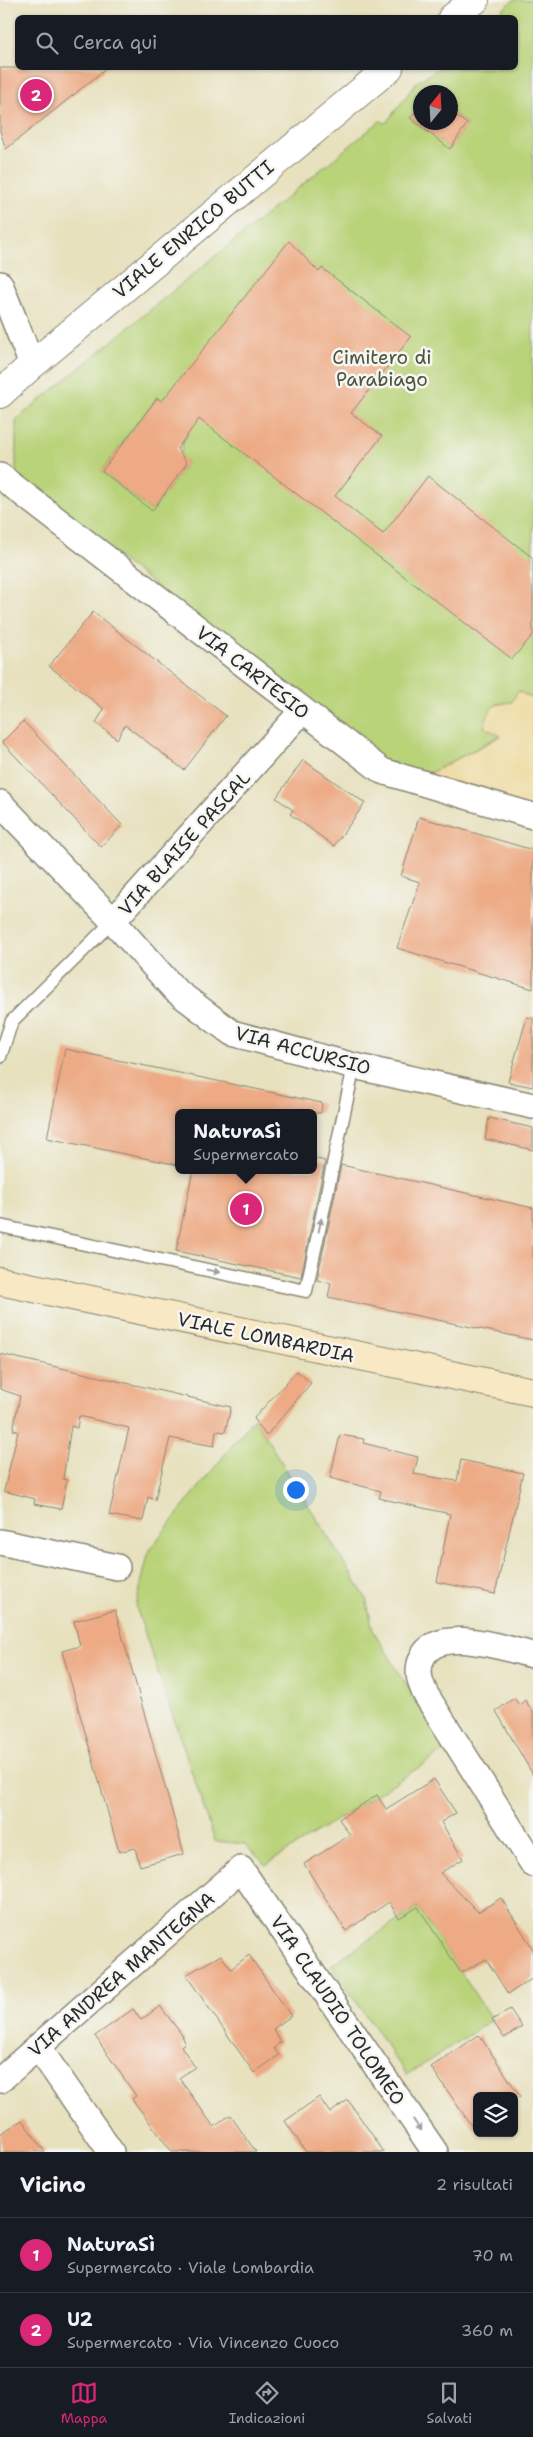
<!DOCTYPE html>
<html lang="it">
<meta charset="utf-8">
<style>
:root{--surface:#171b24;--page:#242831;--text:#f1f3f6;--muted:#9ea1a6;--line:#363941;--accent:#db2777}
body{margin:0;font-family:"Shantell Sans",sans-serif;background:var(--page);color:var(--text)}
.controls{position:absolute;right:15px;bottom:15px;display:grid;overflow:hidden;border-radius:8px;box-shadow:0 1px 4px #0004}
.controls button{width:45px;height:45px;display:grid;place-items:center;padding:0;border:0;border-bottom:1px solid var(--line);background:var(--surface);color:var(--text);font:25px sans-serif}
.compass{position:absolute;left:413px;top:85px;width:45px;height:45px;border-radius:50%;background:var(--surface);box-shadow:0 1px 4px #0004;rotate:18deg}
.you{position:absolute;left:295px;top:1489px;width:18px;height:18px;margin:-12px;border:4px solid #fff;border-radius:50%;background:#1a73e8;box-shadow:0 0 0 8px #1a73e833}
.badge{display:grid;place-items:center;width:32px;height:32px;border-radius:50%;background:var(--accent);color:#fff;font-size:16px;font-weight:700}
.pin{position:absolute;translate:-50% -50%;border:2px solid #fff;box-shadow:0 1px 5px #0006}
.popup{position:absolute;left:175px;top:1109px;width:142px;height:65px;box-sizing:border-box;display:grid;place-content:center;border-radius:8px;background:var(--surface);filter:drop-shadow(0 1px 4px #0005);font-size:16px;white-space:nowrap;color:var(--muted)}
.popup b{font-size:19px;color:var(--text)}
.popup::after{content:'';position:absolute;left:50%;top:100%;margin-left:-10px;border:10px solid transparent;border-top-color:var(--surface)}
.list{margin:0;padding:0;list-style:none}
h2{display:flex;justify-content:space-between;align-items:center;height:65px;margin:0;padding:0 20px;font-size:21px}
h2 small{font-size:16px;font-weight:400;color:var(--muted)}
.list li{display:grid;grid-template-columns:32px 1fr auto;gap:15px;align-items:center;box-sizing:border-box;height:75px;padding:0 20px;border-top:1px solid var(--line)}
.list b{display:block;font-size:19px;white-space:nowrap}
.list p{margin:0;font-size:16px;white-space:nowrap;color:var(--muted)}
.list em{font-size:16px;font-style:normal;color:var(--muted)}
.icon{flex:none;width:28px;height:28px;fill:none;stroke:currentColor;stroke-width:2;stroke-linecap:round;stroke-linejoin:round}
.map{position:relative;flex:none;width:533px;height:2152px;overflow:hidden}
.search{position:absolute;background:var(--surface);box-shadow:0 1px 4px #0004;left:15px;right:15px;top:15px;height:55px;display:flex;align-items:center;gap:12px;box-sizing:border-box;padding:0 18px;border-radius:8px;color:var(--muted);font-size:19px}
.sheet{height:215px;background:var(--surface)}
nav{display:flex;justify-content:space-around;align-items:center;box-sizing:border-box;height:70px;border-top:1px solid var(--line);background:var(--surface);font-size:14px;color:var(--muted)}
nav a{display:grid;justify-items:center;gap:2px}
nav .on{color:var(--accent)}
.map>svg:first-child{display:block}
</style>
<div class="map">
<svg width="533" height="2152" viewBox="0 0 533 2152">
<rect width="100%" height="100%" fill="#f6f6f2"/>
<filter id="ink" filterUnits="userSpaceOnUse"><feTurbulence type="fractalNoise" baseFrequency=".02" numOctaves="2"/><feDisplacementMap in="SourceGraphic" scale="10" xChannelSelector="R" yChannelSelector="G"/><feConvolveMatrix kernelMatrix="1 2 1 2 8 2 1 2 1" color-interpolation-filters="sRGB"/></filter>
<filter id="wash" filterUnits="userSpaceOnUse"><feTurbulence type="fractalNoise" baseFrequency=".0096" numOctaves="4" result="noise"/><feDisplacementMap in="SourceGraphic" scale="20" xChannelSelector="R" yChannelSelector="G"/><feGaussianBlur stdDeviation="1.12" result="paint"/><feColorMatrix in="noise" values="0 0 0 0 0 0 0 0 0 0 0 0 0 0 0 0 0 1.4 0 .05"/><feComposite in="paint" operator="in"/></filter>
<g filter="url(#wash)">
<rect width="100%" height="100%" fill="#e7e1be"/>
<path fill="#b9d379" stroke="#727f52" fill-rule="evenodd" d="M513,0H533V699L518,691L512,702L496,704L501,735L423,777L385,763L16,478V420L380,121L386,123L417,82L439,68H516V18L495,17ZM420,92H450L451,111L467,124L450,149L411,118L420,107ZM157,398L178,412L191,429L183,442L181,455L187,463L152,511L102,471Z
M254,1418L366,1598L373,1630L446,1750L266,1865L244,1844L215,1841L136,1607L149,1550Z
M418,1907L492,2020L407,2075L331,1965Z"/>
<path fill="#eeda9e" stroke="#8c8264" d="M518,691L533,699V809L423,777L501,736L484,727C491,706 491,705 512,702Z"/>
<g id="blocks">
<path fill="#edaa84" d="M0,68H107L6,149L0,131Z
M420,107V122H450V111L467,124L450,149L410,118Z
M289,241L319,272L322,268L411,337L351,413L382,436L335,496L383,534L428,476L533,558V635L512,659L199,419L177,449L187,463L152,511L102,471L157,398L162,401Z
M93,612L226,716L184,770L125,725L117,739L96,723L104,709L49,666Z
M23,721L122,825L101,847L2,742Z
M303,760L365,803L334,846L290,814L293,810L276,798Z
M419,817L533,850V989L397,948L420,882L401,876Z
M527,1017L533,1018V1087L508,1082Z
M65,1049L322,1103L321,1113H178V1165L47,1138Z
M489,1118L533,1128V1150L485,1139Z
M314,1158L325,1161L301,1277L176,1251L193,1170H314Z
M341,1165L533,1208V1340L328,1297L331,1283L317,1280Z
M0,1354L231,1407L225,1432L216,1431L214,1446L170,1438L155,1500L148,1497L143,1521L109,1515L129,1428L79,1416L77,1428L71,1426L63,1479L67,1480L61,1509L34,1504L35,1499L4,1491L18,1431L13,1430L20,1396L0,1389Z
M297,1371L311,1383L266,1436L254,1418Z
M340,1435L364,1439L363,1443L418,1457L414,1474L457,1481L461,1460L523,1473L495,1594L437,1582L450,1514L379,1498L381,1491L330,1478Z
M115,1610L184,1854L140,1866L135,1848L119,1852L62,1651L80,1646L74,1621Z
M514,1698L519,1705L525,1700L533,1712V1775L496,1711Z
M434,1779L456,1813L441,1822L463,1859L440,1873L478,1912L501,1898L533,1949V1978L508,1994L486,1959L461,1973L418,1907L399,1918L389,1902L346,1931L304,1864L350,1835L339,1819L377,1795L386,1809Z
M221,1955L231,1969L249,1955L291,2016L273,2029L280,2042L274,2048L279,2055L254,2073L186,1975Z
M160,2006L182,2035L185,2043L181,2046L195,2067L179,2078L214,2127L230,2115L256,2152H172L132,2099L136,2096L95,2036L133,2009L141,2020Z
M510,2009L522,2027L504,2038L492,2020Z
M479,2035L520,2096L514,2100V2096H477V2126L473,2128L431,2067Z
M319,2097L330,2113L348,2100L384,2152H306L285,2121Z
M22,2120L45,2152H0V2134Z"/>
</g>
</g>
<g filter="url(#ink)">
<use href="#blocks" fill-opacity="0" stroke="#898674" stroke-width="1"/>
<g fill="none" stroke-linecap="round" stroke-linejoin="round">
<g stroke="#898674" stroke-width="15">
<path id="service" d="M0,1057L12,1021L113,921
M0,1226L306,1291L354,1066"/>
</g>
<g stroke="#898674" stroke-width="28">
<path id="minor" d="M0,284L32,365
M0,476L382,771L533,816
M0,803L113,921L303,710
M113,921L175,990L232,1033L354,1066L533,1106
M0,1542L117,1567
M533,1655C505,1649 438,1624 422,1658C416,1671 420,1683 426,1695L533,1864
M38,2047L111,2152
M0,2080L241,1869L435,2152"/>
</g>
<g stroke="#898674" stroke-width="30">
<path id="tertiary" d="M452,18L475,0
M0,394L32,365L389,68"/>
</g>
<g stroke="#898674" stroke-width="30">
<path id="secondary" d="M0,1281L533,1392"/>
</g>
<use href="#service" stroke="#fff" stroke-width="12"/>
<use href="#minor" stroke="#fff" stroke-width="25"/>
<use href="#tertiary" stroke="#fff" stroke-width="28"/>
<use href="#secondary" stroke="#f8e8c3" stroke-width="28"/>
</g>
<defs><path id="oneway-solid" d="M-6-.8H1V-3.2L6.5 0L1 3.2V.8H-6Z" transform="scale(1.25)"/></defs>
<g fill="#a0a0a0">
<use href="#oneway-solid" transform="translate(320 1225) rotate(-78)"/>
<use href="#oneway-solid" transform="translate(213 1271) rotate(12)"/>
<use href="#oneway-solid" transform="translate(417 2125) rotate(56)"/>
</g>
</g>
<g text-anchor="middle" stroke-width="5" stroke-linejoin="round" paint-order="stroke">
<g font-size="19" fill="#2b2b2b" stroke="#f6f6f2">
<text transform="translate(193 229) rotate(-40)" y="7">VIALE ENRICO BUTTI</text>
<text transform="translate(253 672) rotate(38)" y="7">VIA CARTESIO</text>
<text transform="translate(184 843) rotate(-48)" y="7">VIA BLAISE PASCAL</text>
<text transform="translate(303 1050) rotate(15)" y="7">VIA ACCURSIO</text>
<text transform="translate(266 1337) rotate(12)" y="7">VIALE LOMBARDIA</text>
<text transform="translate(121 1974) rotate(-41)" y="7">VIA ANDREA MANTEGNA</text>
<text transform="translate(338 2010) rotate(56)" y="7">VIA CLAUDIO TOLOMEO</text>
</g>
<g font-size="19" fill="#4e553e" stroke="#f6f6f2">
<text x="382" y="364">Cimitero di<tspan x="382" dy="22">Parabiago</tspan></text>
</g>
</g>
</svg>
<div class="controls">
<button><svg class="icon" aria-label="layers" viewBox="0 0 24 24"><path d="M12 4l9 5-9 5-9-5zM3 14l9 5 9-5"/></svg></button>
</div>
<svg class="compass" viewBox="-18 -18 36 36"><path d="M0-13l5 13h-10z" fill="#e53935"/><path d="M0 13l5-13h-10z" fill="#9ea1a6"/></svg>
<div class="you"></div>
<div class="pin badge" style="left:246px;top:1209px">1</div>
<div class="popup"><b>NaturaSì</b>Supermercato</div>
<div class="pin badge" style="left:36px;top:95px">2</div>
<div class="search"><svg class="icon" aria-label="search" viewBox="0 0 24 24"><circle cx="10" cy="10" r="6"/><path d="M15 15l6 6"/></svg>Cerca qui</div>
</div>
<section class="sheet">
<h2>Vicino<small>2 risultati</small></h2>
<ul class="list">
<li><span class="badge">1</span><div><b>NaturaSì</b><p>Supermercato · Viale Lombardia</p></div><em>70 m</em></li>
<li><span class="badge">2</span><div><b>U2</b><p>Supermercato · Via Vincenzo Cuoco</p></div><em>360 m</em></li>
</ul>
</section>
<nav>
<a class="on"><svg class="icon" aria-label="map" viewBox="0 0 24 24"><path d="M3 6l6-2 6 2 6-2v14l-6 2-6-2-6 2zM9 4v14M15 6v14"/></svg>Mappa</a>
<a><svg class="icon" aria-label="directions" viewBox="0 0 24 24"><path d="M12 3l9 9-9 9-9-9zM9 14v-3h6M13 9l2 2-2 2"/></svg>Indicazioni</a>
<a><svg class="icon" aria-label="saved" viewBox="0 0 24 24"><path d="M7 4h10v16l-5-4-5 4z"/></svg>Salvati</a>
</nav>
